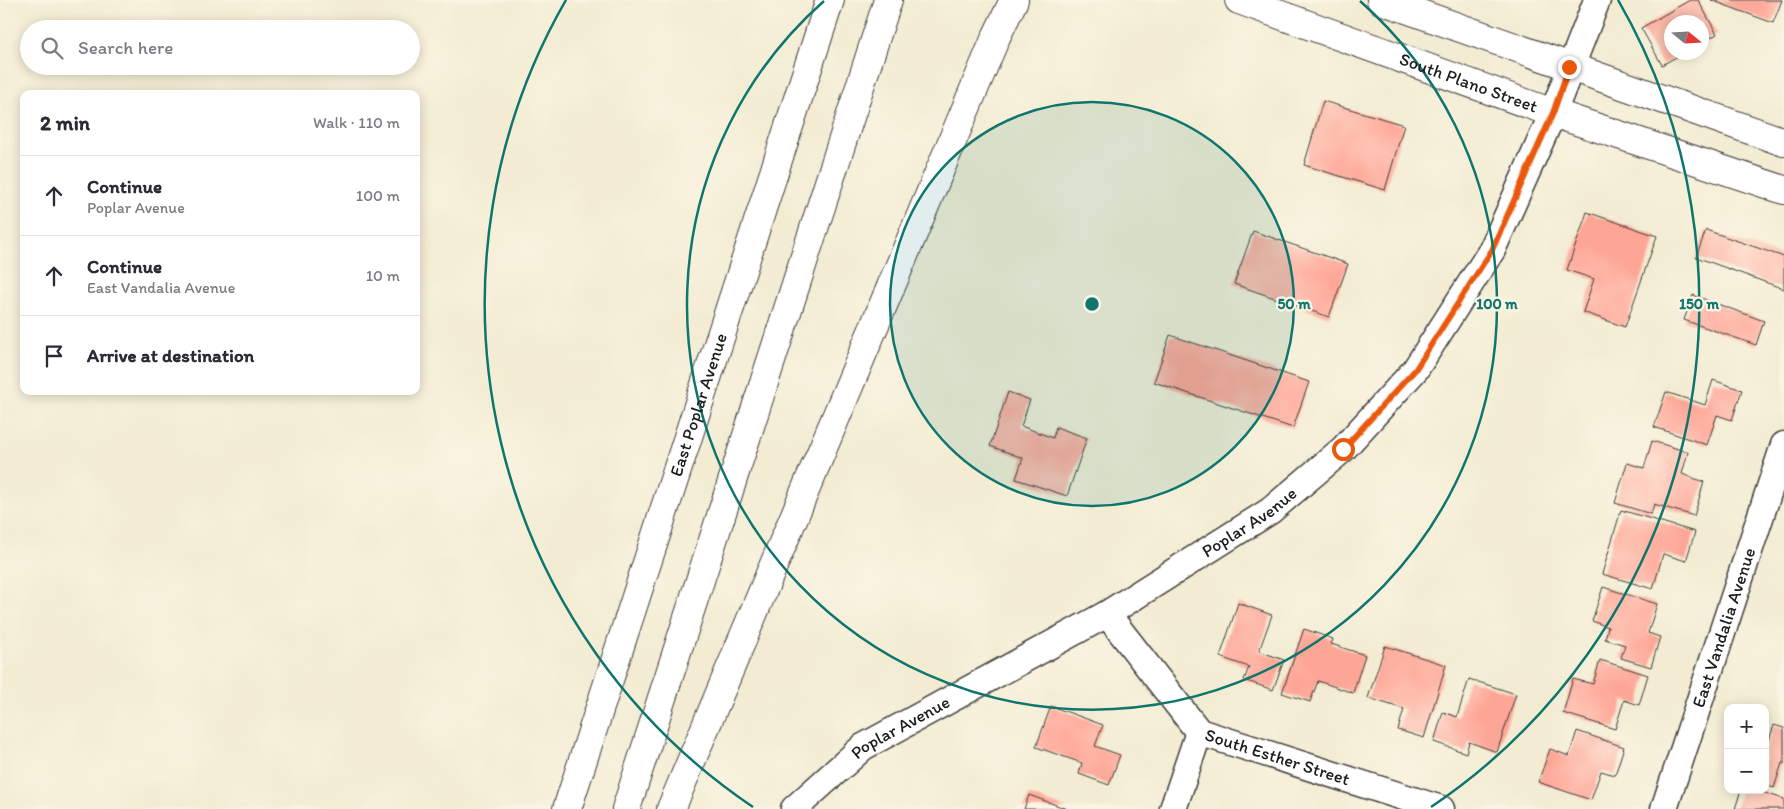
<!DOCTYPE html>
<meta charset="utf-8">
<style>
:root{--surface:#fff;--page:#f2f2f3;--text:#2b2b33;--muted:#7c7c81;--line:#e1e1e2}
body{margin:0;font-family:Itim,sans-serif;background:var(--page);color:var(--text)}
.controls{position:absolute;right:15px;bottom:15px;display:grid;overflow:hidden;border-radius:10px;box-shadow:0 2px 12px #0003}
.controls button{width:45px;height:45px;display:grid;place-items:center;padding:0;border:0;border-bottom:1px solid var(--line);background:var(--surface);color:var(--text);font:25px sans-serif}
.compass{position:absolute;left:1664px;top:15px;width:45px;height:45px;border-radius:50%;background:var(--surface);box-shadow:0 2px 12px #0003;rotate:108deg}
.stop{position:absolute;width:15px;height:15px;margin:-11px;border:4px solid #ea580c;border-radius:50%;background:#fff}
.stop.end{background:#ea580c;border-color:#fff;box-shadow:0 1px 5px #0008}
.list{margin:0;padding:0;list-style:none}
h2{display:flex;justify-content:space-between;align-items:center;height:65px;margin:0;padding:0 20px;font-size:21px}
h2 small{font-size:16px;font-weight:400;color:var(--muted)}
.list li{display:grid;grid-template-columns:32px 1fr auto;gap:15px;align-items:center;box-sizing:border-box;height:80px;padding:0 20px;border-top:1px solid var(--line)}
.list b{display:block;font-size:19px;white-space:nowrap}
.list p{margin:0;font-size:16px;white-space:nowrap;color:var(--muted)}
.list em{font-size:16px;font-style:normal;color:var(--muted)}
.icon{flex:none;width:28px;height:28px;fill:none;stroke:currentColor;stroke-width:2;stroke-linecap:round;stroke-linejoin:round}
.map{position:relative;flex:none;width:1784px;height:809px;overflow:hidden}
.search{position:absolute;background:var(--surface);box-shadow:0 2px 12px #0003;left:20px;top:20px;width:400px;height:55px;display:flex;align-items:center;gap:12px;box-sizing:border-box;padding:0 18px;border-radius:28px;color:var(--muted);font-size:19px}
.panel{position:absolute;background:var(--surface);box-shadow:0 2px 12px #0003;left:20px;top:90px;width:400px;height:305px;border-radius:10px}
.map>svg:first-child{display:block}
</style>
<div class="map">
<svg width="1784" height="809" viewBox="0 0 1784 809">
<rect width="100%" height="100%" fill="#fcf5e5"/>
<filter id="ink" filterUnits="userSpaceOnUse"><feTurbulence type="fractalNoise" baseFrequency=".02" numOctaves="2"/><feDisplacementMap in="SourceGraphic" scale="10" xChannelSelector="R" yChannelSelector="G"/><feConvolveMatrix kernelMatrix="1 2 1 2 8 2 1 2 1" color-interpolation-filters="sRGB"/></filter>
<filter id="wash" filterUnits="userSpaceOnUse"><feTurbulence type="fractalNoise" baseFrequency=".0096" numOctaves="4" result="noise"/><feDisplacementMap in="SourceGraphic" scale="20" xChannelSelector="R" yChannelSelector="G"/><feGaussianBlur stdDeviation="1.12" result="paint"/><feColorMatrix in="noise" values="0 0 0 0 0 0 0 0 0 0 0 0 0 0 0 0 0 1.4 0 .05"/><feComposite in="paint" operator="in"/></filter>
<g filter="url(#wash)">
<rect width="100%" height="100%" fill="#f3ecd3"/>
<g id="blocks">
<path fill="#fea696" d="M1690,0H1698L1717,34L1702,43V22H1672V52H1685L1662,65L1641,28Z
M1711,0H1782L1773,23Z
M1323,101L1404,125L1385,190L1304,165Z
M1587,212L1657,236L1625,327L1583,312L1594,279L1567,270Z
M1706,230L1784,257V289L1696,257Z
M1253,231L1348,264L1329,317L1234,284Z
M1693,295L1764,321L1756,345L1684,320Z
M1170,335L1309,382L1293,428L1154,382Z
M1713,380L1742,390L1732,420L1717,415L1707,445L1654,427L1666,392L1705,405Z
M1008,392L1030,400L1021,426L1053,438L1056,427L1087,438L1067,496L1016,479L1023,458L990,446Z
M1652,441L1688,452L1682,474L1704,482L1694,516L1654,504L1651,514L1615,503L1627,463L1644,468Z
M1621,510L1695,532L1686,561L1663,554L1653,589L1602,574Z
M1603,587L1657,604L1648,633L1660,637L1651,667L1621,658L1625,645L1605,639L1608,627L1592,621Z
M1238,603L1272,615L1259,651L1284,660L1273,690L1244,680L1249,667L1220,657Z
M1304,629L1333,639L1331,644L1365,655L1353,693L1318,681L1310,702L1282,693Z
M1385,646L1446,665L1424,738L1398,730L1404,709L1368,698Z
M1600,660L1648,675L1639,705L1624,700L1615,729L1563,713L1573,679L1593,684Z
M1469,679L1516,694L1497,752L1469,742L1466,753L1434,742L1443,712L1457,717Z
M1051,706L1103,725L1095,746L1120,755L1109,785L1079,774L1082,763L1036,747Z
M1774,725L1784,728V764L1782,763L1774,788L1765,785V753Z
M1577,731L1624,747L1615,775L1601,771L1591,800L1538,782L1550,749L1569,756Z
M1741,790H1756L1784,799V809H1735Z
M1029,795L1067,809H1024Z"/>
</g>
</g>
<g filter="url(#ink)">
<use href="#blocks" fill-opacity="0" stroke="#3c3b37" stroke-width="1"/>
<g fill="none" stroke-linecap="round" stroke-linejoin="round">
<g stroke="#3c3b37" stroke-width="29">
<g id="minor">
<path id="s1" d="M1107,614L1199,732L1441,809"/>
<path id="s2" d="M794,809L863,747L1107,614L1270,511L1343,449L1415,370L1492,250L1553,113L1597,0"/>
<path d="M1173,809L1199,732"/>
<path id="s3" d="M1664,809L1784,445"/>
</g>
</g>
<g stroke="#3c3b37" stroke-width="30">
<g id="secondary">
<path id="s4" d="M1239,0L1553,113L1784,190"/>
<path d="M1381,0L1784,142"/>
<path id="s5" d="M567,809L830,0"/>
<path d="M626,809L888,0"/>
<path d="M671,809L996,37L1014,0"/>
</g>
</g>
<use href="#minor" stroke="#fff" stroke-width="26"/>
<use href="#secondary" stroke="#fff" stroke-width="28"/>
</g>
</g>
<g fill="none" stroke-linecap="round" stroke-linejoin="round" filter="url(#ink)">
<path stroke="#ea580c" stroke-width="6" d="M1343,449L1415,370L1492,250L1553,113L1569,67"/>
</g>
<circle cx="1092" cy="304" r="202" fill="#0f766e" fill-opacity=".12"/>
<g fill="none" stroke="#0f766e" stroke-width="2.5">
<circle cx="1092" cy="304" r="202"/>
<path d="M1360 1A405 405 0 1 1 824 1"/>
<path d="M753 807A607 607 0 0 1 566 0M1618 0A607 607 0 0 1 1431 807"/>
</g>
<g text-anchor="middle" stroke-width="4.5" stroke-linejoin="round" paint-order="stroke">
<g font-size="18" fill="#1c1c1c" stroke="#fcf5e5">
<text dy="6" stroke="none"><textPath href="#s4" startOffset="244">South Plano Street</textPath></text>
<text dy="6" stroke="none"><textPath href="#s5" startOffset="425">East Poplar Avenue</textPath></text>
<text dy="6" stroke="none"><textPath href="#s2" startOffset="540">Poplar Avenue</textPath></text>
<text dy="6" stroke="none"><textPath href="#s3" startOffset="191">East Vandalia Avenue</textPath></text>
<text dy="6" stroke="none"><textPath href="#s2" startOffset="135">Poplar Avenue</textPath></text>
<text dy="6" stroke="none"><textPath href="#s1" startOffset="232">South Esther Street</textPath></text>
</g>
</g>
<circle cx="1092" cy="304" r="8" fill="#0f766e" stroke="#fcf5e5" stroke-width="2.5"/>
<g font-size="15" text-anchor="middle" font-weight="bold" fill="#0f766e" stroke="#fcf5e5" stroke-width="4.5" stroke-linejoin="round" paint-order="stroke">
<text x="1294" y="309">50 m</text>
<text x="1497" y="309">100 m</text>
<text x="1699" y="309">150 m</text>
</g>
</svg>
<div class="controls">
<button>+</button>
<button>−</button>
</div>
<svg class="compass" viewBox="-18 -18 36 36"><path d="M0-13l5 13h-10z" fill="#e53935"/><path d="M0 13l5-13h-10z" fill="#7c7c81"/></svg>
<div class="stop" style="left:1343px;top:449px"></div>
<div class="stop end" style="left:1569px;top:67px"></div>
<div class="search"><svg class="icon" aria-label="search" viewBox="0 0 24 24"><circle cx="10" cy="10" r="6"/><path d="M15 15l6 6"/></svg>Search here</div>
<section class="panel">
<h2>2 min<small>Walk · 110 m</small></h2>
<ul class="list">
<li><svg class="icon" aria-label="ahead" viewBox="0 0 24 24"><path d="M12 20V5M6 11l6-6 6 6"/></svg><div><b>Continue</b><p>Poplar Avenue</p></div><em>100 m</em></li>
<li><svg class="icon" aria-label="ahead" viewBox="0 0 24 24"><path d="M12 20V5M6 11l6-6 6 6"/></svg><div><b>Continue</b><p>East Vandalia Avenue</p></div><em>10 m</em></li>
<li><svg class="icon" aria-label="arrive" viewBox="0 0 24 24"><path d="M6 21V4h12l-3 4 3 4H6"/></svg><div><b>Arrive at destination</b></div></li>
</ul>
</section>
</div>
